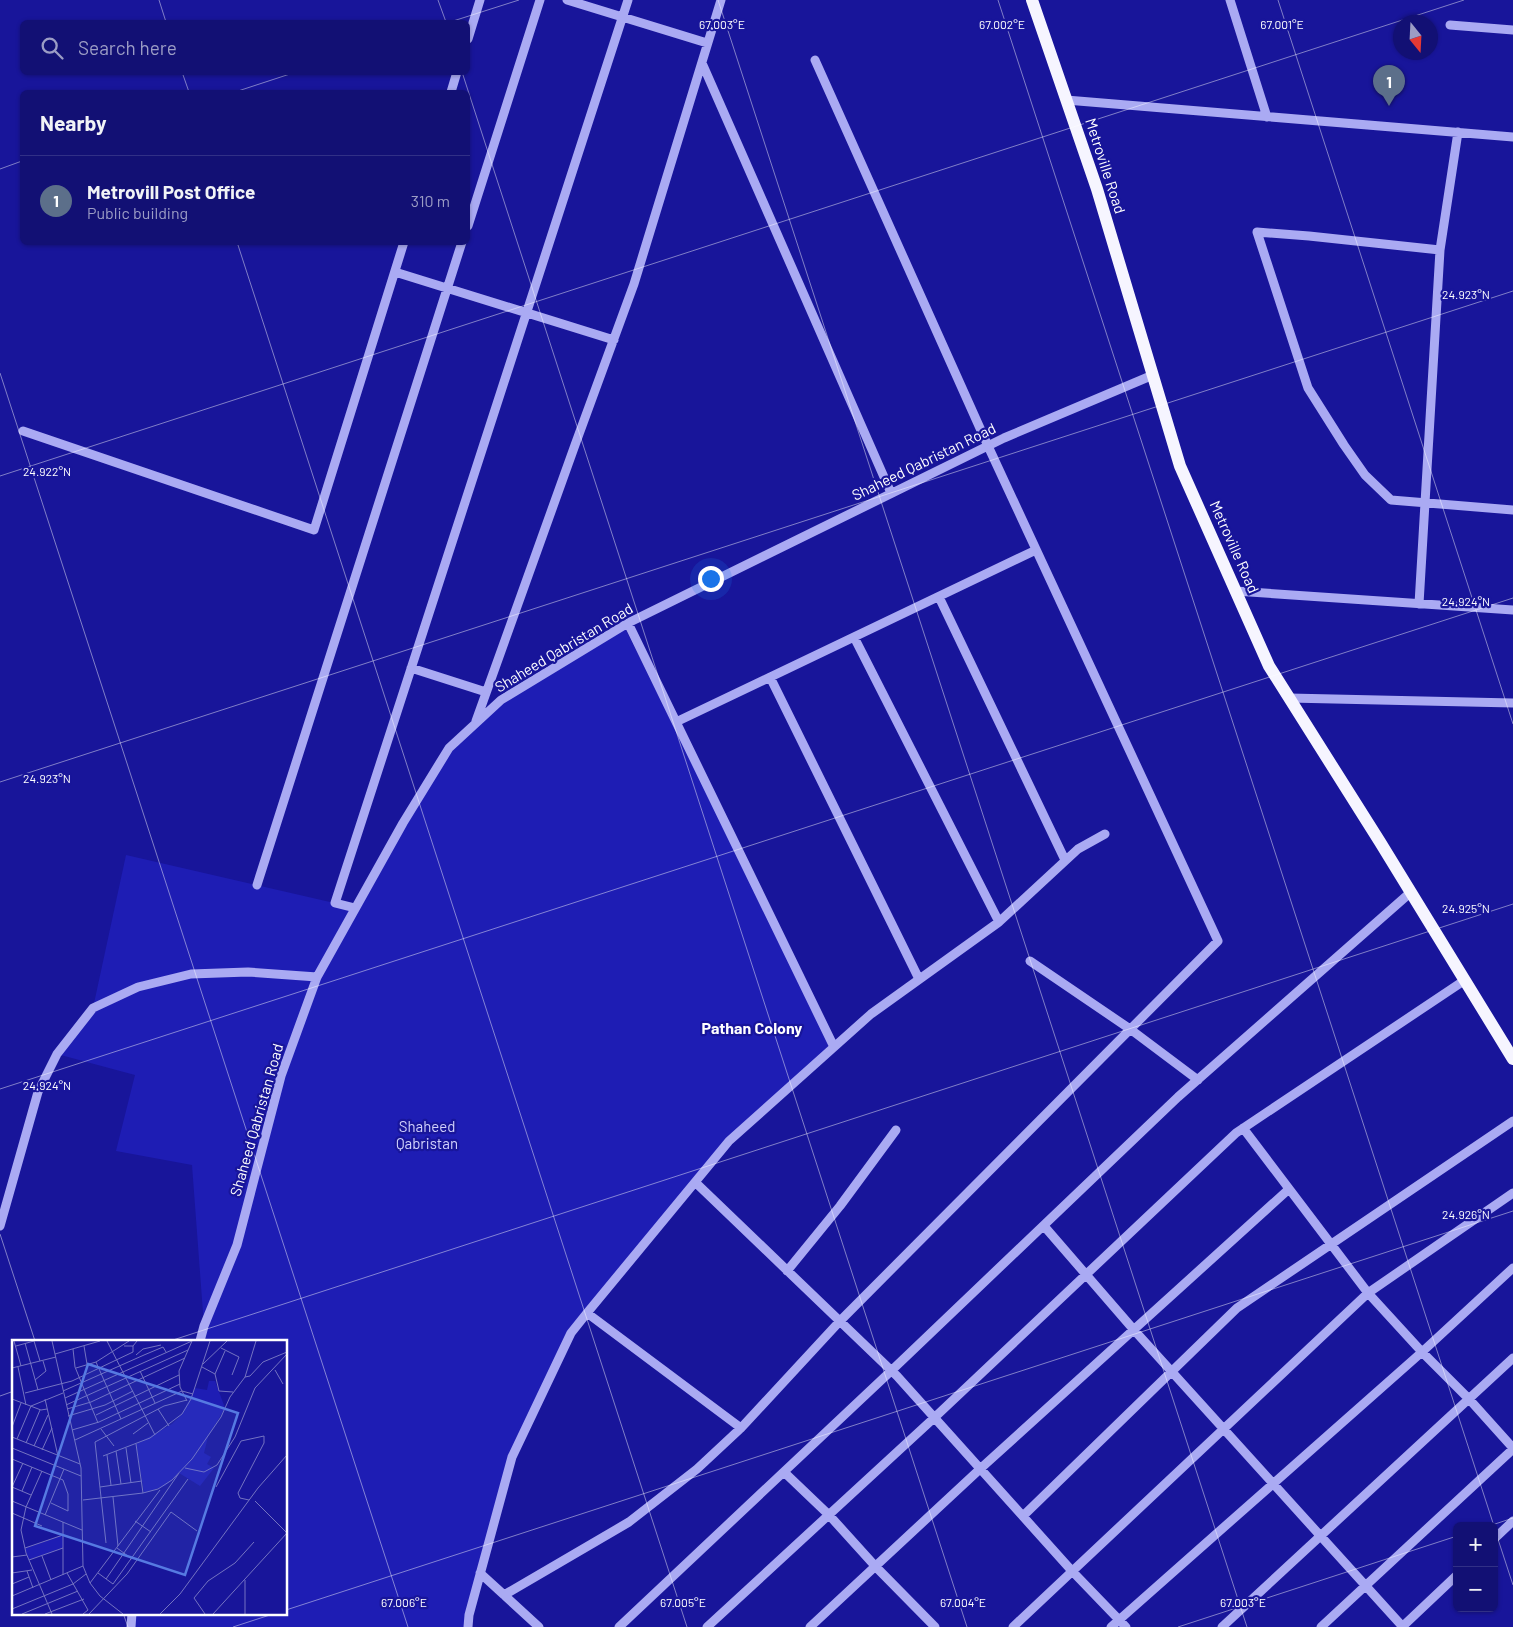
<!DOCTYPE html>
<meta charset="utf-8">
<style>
:root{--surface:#121074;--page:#1f1e7c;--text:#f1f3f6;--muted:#9c9dc5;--line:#313086;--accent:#e7ff6b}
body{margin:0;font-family:Barlow,sans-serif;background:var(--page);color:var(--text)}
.controls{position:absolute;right:15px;bottom:15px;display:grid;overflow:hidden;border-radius:8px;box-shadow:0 1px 4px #0004}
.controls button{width:45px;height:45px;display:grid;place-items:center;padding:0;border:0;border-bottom:1px solid var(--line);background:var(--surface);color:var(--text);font:25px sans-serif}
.compass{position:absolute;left:1393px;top:15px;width:45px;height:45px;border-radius:50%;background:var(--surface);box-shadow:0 1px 4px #0004;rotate:162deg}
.you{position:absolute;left:710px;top:578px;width:18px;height:18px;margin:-12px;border:4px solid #fff;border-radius:50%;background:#1a73e8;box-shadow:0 0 0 8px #1a73e833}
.badge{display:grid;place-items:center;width:32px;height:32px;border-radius:50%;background:var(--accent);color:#fff;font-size:16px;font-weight:700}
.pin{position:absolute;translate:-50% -41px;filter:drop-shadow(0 1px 2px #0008)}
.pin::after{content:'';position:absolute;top:26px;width:18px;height:15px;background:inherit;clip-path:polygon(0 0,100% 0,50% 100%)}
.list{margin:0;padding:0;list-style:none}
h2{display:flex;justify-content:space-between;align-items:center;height:65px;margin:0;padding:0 20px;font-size:21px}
h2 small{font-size:16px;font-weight:400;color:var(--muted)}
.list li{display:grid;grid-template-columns:32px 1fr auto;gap:15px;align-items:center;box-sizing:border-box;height:90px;padding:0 20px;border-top:1px solid var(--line)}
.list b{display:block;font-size:19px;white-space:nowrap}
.list p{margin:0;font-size:16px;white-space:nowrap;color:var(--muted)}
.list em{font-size:16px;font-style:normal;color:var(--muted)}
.icon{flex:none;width:28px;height:28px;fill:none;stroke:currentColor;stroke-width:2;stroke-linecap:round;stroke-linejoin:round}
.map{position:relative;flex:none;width:1513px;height:1627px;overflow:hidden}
.search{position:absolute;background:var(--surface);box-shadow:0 1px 4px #0004;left:20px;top:20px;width:450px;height:55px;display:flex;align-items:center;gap:12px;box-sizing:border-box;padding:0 18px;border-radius:8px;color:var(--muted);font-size:19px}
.panel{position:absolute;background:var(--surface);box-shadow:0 1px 4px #0004;left:20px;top:90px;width:450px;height:155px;border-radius:8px}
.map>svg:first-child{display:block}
</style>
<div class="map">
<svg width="1513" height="1627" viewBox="0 0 1513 1627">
<rect width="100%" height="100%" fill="#18159a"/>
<path fill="#1e1db4" d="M624,626L834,1047L729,1141L571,1333L512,1457L468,1627H131L132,1613H286V1341H200L204,1326L192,1165L116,1151L135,1075L57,1054L93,1008L126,855L356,908L449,748L501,700Z"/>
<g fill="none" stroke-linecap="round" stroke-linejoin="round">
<path stroke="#aaaaf3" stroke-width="9" d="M567,0L707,43
M1230,0L1267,117
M1450,25L1513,30
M468,39L480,0
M702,63L891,493
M451,92L457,72
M1066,100L1513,137
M468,226L540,0
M1440,250L1309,236L1257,232L1308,388L1344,445L1365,475L1391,500L1513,510
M395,272L614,340
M23,431L314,530L404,242
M1235,591L1513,610
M939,597L1065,860
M1419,604L1440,250L1458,132
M628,623L834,1047
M854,637L999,922
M411,668L486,692
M770,677L919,979
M1289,698L1513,703
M476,721L575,445L634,284L721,0
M676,722L1036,550
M257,885L462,242
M355,908L335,903L628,0
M1030,961L1130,1029L1198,1080
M1243,1128L1368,1293L1422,1352L1469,1399L1513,1448
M695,1182L897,1376L1072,1571L1126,1627
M0,1226L38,1092L57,1054L93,1008L138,987L191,974L248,972L317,977
M1044,1226L1134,1330L1403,1627
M787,1271L840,1206L896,1130
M587,1313L741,1428
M200,1341L204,1326L237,1245L281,1076L317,977L403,823L449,748L501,700L628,623L1004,438L1153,375
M784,1472L829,1515L876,1567L935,1627
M1023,1516L1237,1308L1513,1121
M1494,1539L1513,1521
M480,1573L539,1627
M504,1595L629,1522L697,1469L741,1428L840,1321L1218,941L988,446L815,60
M131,1627L132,1613
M468,1627L469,1615L512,1457L571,1333L587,1313L729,1141L871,1014L999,922L1078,849L1105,834
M619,1627L891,1371L1178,1097L1411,892
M707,1627L934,1418L1236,1133L1465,980
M810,1627L980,1469L1289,1189
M1013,1627L1368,1293L1513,1193
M1111,1627L1422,1352L1513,1268
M1222,1627L1513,1358
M1321,1627L1513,1449
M1402,1627L1457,1575"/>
<path stroke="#f6f5ff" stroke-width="12" d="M1032,0L1097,189L1180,466L1269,666L1380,842L1513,1059"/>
</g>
<path fill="none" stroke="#fff" stroke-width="1" stroke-opacity="0.45" d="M159,0L166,22M438,0L446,22M718,0L1247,1627M998,0L1494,1526M1278,0L1513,724M450,22L519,0M182,72L189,92M462,72L967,1627M235,92L296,72M0,169L22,161M237,242L687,1627M0,373L408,1627M0,476L1464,0M0,782L1513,291M0,1089L1513,598M0,1234L35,1341M170,1341L1513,904M0,1396L14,1391M1489,1526L1513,1518M1494,1527L1513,1585M286,1610L1513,1211M123,1613L128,1627M233,1627L276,1613M1178,1627L1457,1536"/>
<g text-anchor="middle" stroke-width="4.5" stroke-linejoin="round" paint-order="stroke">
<g font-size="15" fill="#fff" stroke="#18159a">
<text transform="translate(1105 166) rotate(72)" y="5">Metroville Road</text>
<text transform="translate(924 462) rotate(-26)" y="5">Shaheed Qabristan Road</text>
<text transform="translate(1234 547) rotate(66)" y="5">Metroville Road</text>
<text transform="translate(564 648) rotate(-31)" y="5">Shaheed Qabristan Road</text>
<text transform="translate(257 1120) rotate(-74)" y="5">Shaheed Qabristan Road</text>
</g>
<g font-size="15" fill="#d2d2fd" stroke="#18159a">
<text x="427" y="1132">Shaheed<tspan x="427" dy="17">Qabristan</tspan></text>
</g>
<g font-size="16" font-weight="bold" fill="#fff" stroke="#18159a">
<text x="752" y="1034">Pathan Colony</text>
</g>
</g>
<g transform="translate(12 1340)">
<rect width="275" height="275" fill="#18159a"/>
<path d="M197,41H203L213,68L196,97L192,113L199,117L195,124L202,128L188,146L167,133L153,146L132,153L124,104L160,84L170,74L183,48L195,50ZM51,195V208L17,220L13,208Z" fill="#1e1db4"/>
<path fill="none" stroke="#7473c2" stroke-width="1" d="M2,1L9,26M22,1L28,21M40,1L69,128L71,226L78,243L88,256L111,274M95,1L143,95M13,3L26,50M4,6L22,1M72,6L75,24M112,6H121L125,1M209,8L227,17L220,35M61,9L63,27L86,83M43,14L88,1M124,15L131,9L149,5M84,22L109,79M191,24L215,1M6,27L14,65M190,27L203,34L207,51L221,52M0,28L44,17M64,28L84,22L117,1M263,30L271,44M128,31L143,63M203,34L213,11M233,37L238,36L251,22L275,12M23,40L34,31L31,21M51,51L132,15L151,7L154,12M13,53L60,41L121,12V6M53,58L180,1M0,59L29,70L35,69M33,59L46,116M175,61L168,47L167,31L180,1M54,65L176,10M55,69L79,62L173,18M146,69L157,86M84,75L167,35M56,76L93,65L121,51M0,87L9,63M89,89L102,106M60,90L87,82L168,44M121,94L136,83M0,97L68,124M5,99L19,66L51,53M63,100L170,51L181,54M14,103L28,70M124,104L131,153M22,106L36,75M0,108L69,136M114,108L119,143M30,110L40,88M104,111L109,144M95,115L99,145M91,116L138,98L170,74L179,59L198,1M0,119L51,140L56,154V171L39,163M173,128L192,132L205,125L223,97L243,48L275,14M30,131L14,167L9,190L14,213L40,274M0,147L11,123M0,147L19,155M88,147L130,141M204,147L229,101L252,96V103L226,153L228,158L237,160M10,151L20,127M101,157L106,206M71,160L131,153L146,149L160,140L180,119L209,77L218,57L233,37L244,1M0,161L70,190M243,161L275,193M0,173L30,186M33,175L52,129M123,181L139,192M94,203L83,102L152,66L175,60M13,208L51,195M105,208L120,219M30,216L39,240M0,217L15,215M17,220L51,208M15,231L21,248M0,233L20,230M55,233L76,270L71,274M86,233L101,244L176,139M51,235V182M94,239L167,133M233,240V274M78,243L148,150M0,244L17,237M0,256L71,226M0,269L61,244L74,234M10,274L66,251M33,274L72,259M77,274L115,234L159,172L185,191M148,274L168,254L246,148L275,115M193,274L182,258L196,241L223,223L242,202M201,274L275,193"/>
<path fill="#567ae2" fill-opacity="0.15" stroke="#567ae2" stroke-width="2.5" d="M76,24L226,73L173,235L23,186Z"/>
<rect width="275" height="275" fill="none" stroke="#fff" stroke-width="2.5"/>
</g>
<g font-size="12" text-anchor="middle" fill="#fff" stroke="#18159a" stroke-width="4.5" stroke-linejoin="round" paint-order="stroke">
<text x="722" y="29">67.003°E</text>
<text x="1002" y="29">67.002°E</text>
<text x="1282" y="29">67.001°E</text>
<text x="1466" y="299">24.923°N</text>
<text x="47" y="476">24.922°N</text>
<text x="1466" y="606">24.924°N</text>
<text x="47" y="783">24.923°N</text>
<text x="1466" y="913">24.925°N</text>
<text x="47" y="1090">24.924°N</text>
<text x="1466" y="1219">24.926°N</text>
<text x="404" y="1607">67.006°E</text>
<text x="683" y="1607">67.005°E</text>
<text x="963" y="1607">67.004°E</text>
<text x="1243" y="1607">67.003°E</text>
</g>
</svg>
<div class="controls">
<button>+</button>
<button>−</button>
</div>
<svg class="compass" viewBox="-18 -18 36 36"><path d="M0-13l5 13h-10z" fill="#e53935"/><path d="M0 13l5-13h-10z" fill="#9c9dc5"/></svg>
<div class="you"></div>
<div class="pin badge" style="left:1389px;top:106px;background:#5c6f8a">1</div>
<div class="search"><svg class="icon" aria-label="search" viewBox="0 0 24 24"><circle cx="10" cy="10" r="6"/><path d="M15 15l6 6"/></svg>Search here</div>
<section class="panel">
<h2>Nearby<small></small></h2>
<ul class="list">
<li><span class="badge" style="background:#5c6f8a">1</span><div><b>Metrovill Post Office</b><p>Public building</p></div><em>310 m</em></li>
</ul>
</section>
</div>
